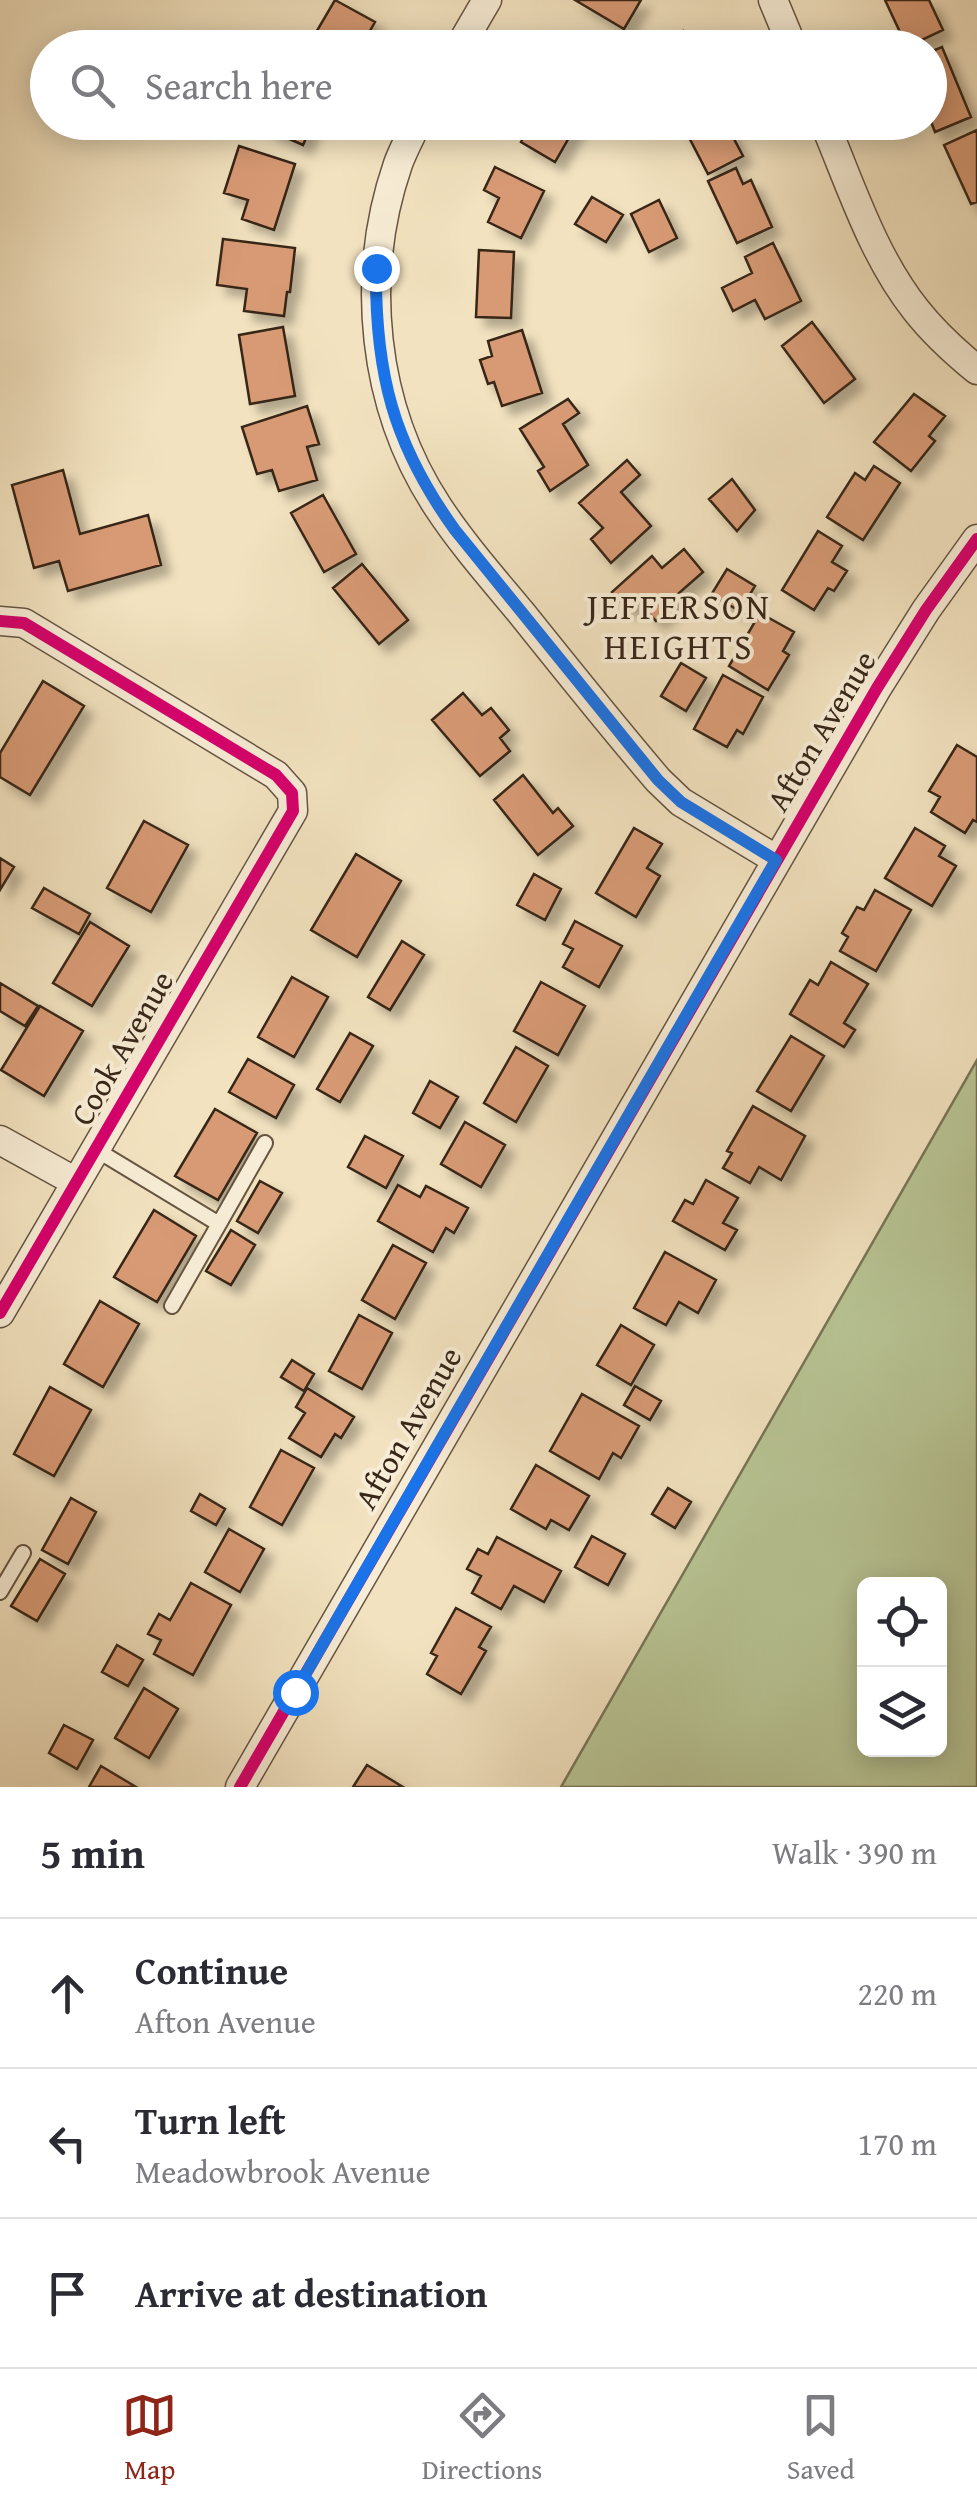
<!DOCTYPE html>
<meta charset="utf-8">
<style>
:root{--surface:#fff;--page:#f2f2f3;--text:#2b2b33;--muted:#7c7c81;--line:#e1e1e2;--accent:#8f2418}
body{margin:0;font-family:"Gentium Book Plus",serif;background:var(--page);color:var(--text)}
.controls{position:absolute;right:30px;bottom:30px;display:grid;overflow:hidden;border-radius:15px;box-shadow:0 5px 25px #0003}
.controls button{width:90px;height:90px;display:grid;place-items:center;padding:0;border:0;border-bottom:2px solid var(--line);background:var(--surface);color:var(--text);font:50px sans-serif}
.stop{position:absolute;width:30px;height:30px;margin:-22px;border:8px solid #1a73e8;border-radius:50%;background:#fff}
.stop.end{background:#1a73e8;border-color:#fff;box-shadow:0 2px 10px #0008}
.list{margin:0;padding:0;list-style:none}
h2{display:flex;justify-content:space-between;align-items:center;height:130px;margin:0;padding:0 40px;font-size:42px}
h2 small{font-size:32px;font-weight:400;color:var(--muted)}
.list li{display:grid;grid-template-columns:65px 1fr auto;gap:30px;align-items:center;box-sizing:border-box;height:150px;padding:0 40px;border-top:2px solid var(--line)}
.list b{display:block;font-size:38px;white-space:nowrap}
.list p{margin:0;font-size:32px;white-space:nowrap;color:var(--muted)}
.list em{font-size:32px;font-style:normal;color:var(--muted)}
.icon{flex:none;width:55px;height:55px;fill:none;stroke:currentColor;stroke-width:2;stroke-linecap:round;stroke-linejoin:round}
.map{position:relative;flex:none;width:977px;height:1787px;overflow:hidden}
.search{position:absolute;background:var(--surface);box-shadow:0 5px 25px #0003;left:30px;right:30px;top:30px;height:110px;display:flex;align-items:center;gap:25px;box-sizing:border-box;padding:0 35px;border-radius:55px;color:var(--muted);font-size:38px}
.sheet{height:580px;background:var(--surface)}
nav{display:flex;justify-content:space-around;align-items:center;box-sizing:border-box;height:140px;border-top:2px solid var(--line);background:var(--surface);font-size:28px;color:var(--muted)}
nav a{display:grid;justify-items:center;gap:5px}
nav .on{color:var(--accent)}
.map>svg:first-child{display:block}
</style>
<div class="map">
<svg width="977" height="1787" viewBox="0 0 977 1787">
<defs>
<filter id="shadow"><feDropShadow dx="9" dy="9" stdDeviation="5" flood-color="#0004"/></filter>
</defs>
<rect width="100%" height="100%" fill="#f2e2bf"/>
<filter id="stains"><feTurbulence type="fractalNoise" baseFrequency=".002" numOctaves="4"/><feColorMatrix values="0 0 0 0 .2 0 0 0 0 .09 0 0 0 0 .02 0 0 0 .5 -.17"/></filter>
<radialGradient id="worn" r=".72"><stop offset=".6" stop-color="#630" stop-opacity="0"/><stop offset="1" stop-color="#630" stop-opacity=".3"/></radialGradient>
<path fill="#b8c494" stroke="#787556" stroke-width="2.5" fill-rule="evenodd" d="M977,1060V1787H561ZM864,1584H940V1750H864Z"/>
<path fill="#d79a74" stroke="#372618" stroke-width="2.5" filter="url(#shadow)" d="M335,0L375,22L360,48L308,46Z
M575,0H641L624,29Z
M885,0H929L943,30L907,47Z
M683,31L692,48H656Z
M942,47L971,117L935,132L930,119V52Z
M270,122H313L303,145L267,129Z
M532,122H578L555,162L521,142Z
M681,122H725L743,156L708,174Z
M977,130V202L971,204L944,145Z
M239,146L295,164L274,230L242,219L248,200L224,193Z
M495,167L544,191L521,238L488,222L499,198L484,190Z
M736,168L743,184L751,180L772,227L737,243L708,181Z
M592,197L623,215L606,242L575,224Z
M659,200L677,238L649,252L631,214Z
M223,239L295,248L290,292H287L284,316L244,311L247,289L217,285Z
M773,243L801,301L765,319L755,300L733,311L722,288L752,273L745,257Z
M479,250L514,252L511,318L476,317Z
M812,322L855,379L824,403L782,346Z
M283,327L295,396L250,404L239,335Z
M522,330L542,393L502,406L494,382L488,384L480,360L492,356L488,341Z
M914,394L945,416L929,436L935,441L911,471L874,442Z
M568,399L579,413L563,424L588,465L550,491L538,471L544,467L520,429Z
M307,406L319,444L307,447L317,480L279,491L272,470L257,474L242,427Z
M627,460L640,475L621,492L651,526L611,563L591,539L603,528L579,503Z
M874,466L900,483L863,540L827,517L855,473L865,480Z
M63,470L80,534L148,515L161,565L68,591L59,561L34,568L12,485Z
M732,479L755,510L737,531L709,499Z
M323,495L356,554L324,572L291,513Z
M818,531L842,546L832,562L847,571L834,591L828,588L814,610L782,590Z
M684,549L703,572L679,593L683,597L656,621L638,601L628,610L612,592L652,556L662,568Z
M362,564L408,620L379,644L333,588Z
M727,569L755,586L740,611L711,595Z
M760,613L794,632L783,651L789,655L768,690L729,666Z
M681,663L706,678L686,711L661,696Z
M723,675L763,697L743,734L737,730L727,747L694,729Z
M43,681L84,706L30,795L0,777V753Z
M463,693L482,715L491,708L509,730L500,738L510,751L480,776L432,720Z
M957,745L977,757V822L973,820L965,833L931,812L940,797L929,791Z
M523,775L553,813L558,808L573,826L538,855L494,800Z
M144,821L188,845L151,912L107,888Z
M634,828L662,844L647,868L660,876L636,917L596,893Z
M915,828L945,846L939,856L956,866L932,906L885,878Z
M356,854L401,881L357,957L311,930Z
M0,858L14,867L0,890Z
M534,874L561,889L545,920L517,905Z
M44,888L90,914L79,934L32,908Z
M875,890L911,910L876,971L840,951L848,937L842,933L857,907L864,910Z
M575,921L622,946L599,987L563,967L573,949L563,944Z
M90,922L129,946L92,1006L53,983Z
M402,941L424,955L390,1010L368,997Z
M831,962L868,984L844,1023L855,1030L844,1047L790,1014L810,980L818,985Z
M292,977L328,997L294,1057L258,1037Z
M541,982L585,1006L558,1055L514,1031Z
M0,983L38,1006L25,1026L0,1011Z
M40,1006L83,1031L44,1096L1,1070Z
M350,1033L373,1046L340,1102L317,1089Z
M791,1036L824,1056L791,1111L757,1091Z
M516,1047L548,1066L516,1122L484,1103Z
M248,1059L294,1085L276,1118L229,1092Z
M430,1081L458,1097L440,1128L413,1113Z
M753,1106L805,1136L781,1180L759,1167L750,1183L723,1168L732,1153L727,1151Z
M215,1109L257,1133L218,1200L175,1176Z
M465,1122L505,1145L481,1187L441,1164Z
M365,1136L403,1156L386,1188L348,1167Z
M706,1180L738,1198L723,1223L737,1230L725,1250L673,1221L685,1200L693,1204Z
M260,1181L282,1193L258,1233L237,1221Z
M398,1185L420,1197L426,1186L468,1208L454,1233L446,1228L433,1252L378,1221Z
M154,1210L196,1236L157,1302L114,1277Z
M231,1230L255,1245L231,1285L206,1271Z
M393,1245L426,1263L395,1319L362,1300Z
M665,1252L716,1280L698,1313L679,1302L666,1325L634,1308Z
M100,1301L139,1324L103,1387L64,1364Z
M359,1315L392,1333L362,1389L329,1371Z
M621,1325L654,1345L631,1385L597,1365Z
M292,1360L314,1374L304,1391L281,1377Z
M635,1386L661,1401L650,1420L624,1405Z
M50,1387L91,1410L54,1476L14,1454Z
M307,1388L354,1417L341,1438L335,1434L321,1457L289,1438L305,1413L296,1407Z
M582,1394L639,1426L621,1458L613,1453L599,1479L550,1451Z
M281,1450L314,1468L282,1525L250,1507Z
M536,1465L589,1496L569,1530L551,1520L546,1529L511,1509Z
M668,1488L691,1502L675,1528L652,1514Z
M200,1494L225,1509L216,1525L191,1511Z
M71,1498L96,1512L68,1564L42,1550Z
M229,1529L264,1549L240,1592L205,1572Z
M592,1536L625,1554L608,1585L575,1567Z
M497,1537L561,1571L544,1602L514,1586L501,1609L472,1593L481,1576L467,1569L478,1549L488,1554Z
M40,1559L65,1574L37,1621L11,1606Z
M191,1583L231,1605L193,1675L154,1654L161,1640L148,1634L159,1614L170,1620Z
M456,1608L491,1627L479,1647L486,1651L461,1694L427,1674L437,1656L431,1653Z
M117,1645L143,1660L128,1686L102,1672Z
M144,1688L178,1709L149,1758L115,1738Z
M64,1725L93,1740L77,1769L49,1753Z
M367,1765L403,1787H353Z
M101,1766L136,1787H89Z"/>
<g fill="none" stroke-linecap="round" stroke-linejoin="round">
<g stroke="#665542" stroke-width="18">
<path id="lane" d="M95,1149L219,1224L172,1306
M219,1224L265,1143
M0,1592L23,1553"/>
</g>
<g stroke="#665542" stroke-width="31">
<path id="street" d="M773,0L793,48
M459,48L487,0
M417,122C411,136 403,150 398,164C359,277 372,407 438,507C463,545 494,580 523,615C567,670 612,726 658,780L681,802L777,860
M824,122C851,186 873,256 916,310C934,333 955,352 977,370
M0,621L24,623L276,775L292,793L293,811L0,1313
M0,1140L76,1182
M240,1787L877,688L926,610L977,539"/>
</g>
<use href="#lane" stroke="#f7ecd5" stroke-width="14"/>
<use href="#street" stroke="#f7ecd5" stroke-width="28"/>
<g stroke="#f7ecd5" stroke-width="19">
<path id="cycleway" d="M0,621L24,623L276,775L292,793L293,811L0,1313
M240,1787L877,688L926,610L977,539"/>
</g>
<use href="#cycleway" stroke="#d6006c" stroke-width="12"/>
</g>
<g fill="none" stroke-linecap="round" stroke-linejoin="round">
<path stroke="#1a73e8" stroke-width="12" d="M295,1692L776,860L681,802L658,780L455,530C393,444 375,373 376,268"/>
</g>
<g text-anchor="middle" stroke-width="8" stroke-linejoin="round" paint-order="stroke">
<g font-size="32" fill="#372618" stroke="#f7ecd5">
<text transform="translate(821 731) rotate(-59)" y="11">Afton Avenue</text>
<text transform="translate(122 1048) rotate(-60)" y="11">Cook Avenue</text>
<text transform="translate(408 1428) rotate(-60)" y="11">Afton Avenue</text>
</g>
<g font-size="35" letter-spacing="2.5" fill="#372618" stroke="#f7ecd5">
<text x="679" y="619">JEFFERSON<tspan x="679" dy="40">HEIGHTS</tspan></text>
</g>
</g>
<rect width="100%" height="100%" filter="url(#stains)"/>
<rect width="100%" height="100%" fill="url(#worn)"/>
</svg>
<div class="controls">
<button><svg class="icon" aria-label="locate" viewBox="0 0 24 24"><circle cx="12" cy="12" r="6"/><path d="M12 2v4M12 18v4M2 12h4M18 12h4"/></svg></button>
<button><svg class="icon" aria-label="layers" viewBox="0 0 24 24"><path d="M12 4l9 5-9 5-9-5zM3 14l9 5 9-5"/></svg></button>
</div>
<div class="stop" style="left:295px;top:1692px"></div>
<div class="stop end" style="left:376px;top:268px"></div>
<div class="search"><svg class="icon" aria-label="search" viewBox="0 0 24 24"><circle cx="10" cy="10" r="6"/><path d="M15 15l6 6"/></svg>Search here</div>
</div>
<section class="sheet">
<h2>5 min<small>Walk · 390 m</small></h2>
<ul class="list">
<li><svg class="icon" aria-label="ahead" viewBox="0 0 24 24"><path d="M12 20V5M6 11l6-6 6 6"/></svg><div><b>Continue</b><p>Afton Avenue</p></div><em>220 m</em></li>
<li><svg class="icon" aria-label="left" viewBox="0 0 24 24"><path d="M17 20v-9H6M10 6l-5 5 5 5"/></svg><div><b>Turn left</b><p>Meadowbrook Avenue</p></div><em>170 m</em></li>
<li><svg class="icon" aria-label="arrive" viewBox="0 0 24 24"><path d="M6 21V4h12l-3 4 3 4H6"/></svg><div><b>Arrive at destination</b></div></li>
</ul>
</section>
<nav>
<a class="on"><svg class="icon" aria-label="map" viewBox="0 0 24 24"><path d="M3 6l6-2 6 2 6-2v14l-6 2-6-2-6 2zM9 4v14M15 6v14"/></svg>Map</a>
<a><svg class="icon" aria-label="directions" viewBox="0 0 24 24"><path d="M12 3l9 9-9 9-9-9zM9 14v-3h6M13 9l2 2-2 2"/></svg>Directions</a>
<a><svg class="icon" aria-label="saved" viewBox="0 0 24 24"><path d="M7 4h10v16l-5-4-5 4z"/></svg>Saved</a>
</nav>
